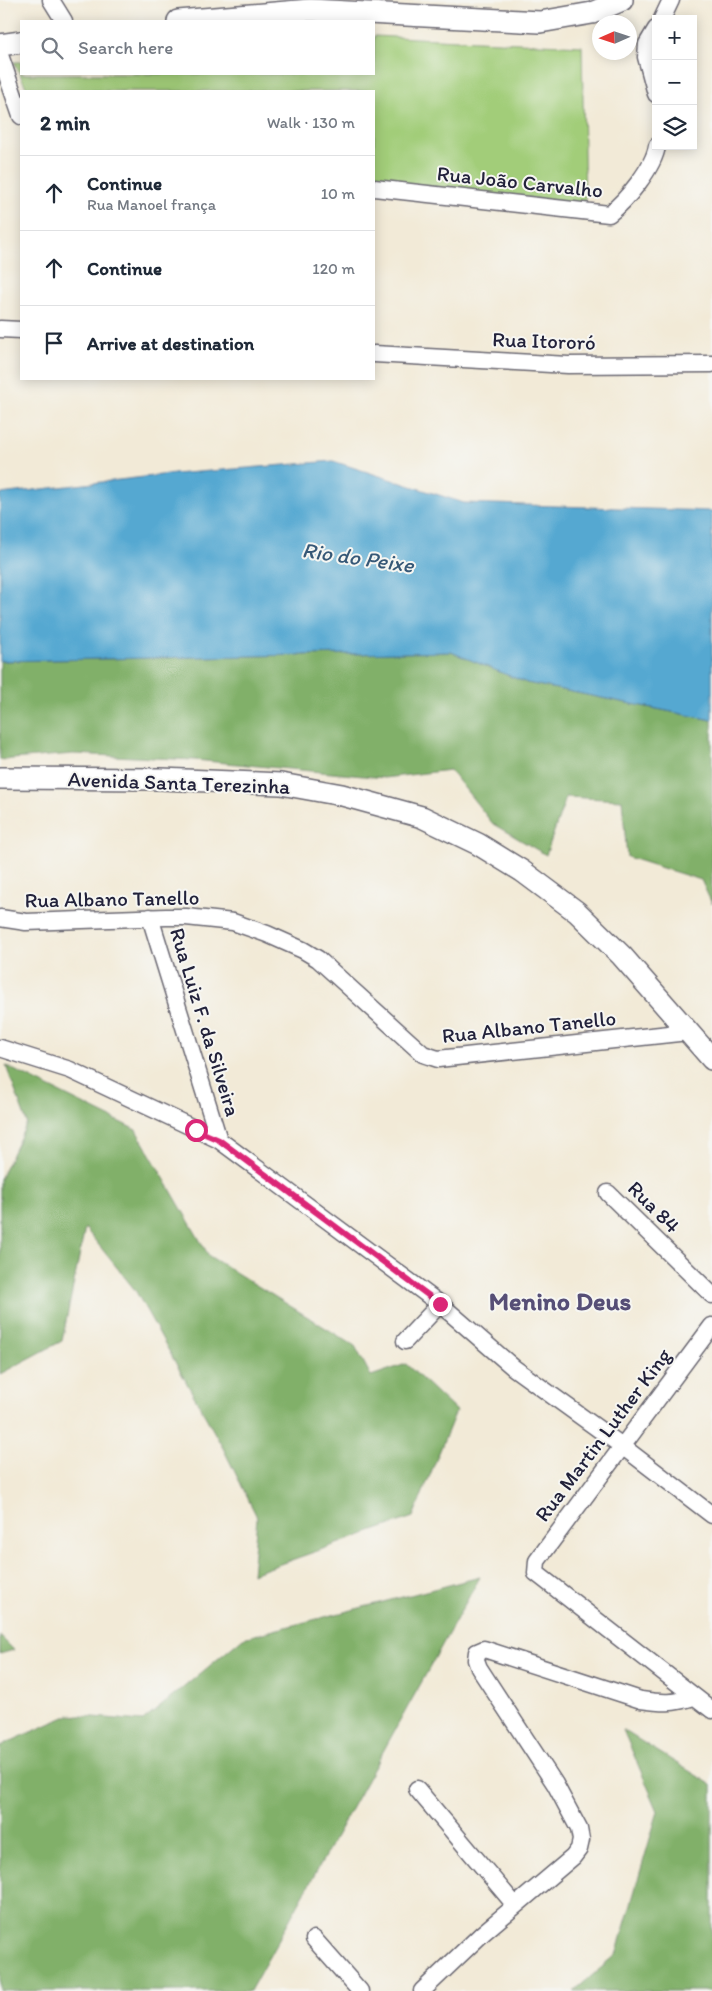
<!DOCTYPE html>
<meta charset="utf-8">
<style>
:root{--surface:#fff;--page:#f6f6f7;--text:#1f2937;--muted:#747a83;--line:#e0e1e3}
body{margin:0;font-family:Itim,sans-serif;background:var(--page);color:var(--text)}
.controls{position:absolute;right:15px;top:15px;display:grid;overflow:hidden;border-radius:0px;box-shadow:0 2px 12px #0003}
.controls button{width:45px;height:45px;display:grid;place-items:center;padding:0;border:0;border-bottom:1px solid var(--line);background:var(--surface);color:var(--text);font:25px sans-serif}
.compass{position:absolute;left:592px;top:15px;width:45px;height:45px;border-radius:50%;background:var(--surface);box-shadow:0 2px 12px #0003;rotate:267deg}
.stop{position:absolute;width:15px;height:15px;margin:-11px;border:4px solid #db2777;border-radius:50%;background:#fff}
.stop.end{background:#db2777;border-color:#fff;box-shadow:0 1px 5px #0008}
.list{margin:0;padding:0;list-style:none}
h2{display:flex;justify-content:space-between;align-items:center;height:65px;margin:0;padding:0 20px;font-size:21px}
h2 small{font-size:16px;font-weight:400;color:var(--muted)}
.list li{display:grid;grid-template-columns:32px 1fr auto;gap:15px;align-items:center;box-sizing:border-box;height:75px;padding:0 20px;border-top:1px solid var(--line)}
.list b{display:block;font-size:19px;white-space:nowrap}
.list p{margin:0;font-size:16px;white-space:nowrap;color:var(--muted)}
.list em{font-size:16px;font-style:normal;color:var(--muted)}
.icon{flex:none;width:28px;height:28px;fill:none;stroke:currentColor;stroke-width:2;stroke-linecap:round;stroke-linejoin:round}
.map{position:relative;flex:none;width:712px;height:1991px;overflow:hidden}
.search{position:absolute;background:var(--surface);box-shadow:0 2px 12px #0003;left:20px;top:20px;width:355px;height:55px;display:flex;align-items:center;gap:12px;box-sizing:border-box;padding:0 18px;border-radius:0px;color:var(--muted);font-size:19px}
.panel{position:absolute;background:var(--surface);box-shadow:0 2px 12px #0003;left:20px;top:90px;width:355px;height:290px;border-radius:0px}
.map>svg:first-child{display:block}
</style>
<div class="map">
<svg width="712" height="1991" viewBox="0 0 712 1991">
<rect width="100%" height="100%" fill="#f6f6f2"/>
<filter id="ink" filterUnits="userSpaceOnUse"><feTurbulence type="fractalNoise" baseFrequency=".02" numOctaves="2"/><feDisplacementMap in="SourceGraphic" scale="10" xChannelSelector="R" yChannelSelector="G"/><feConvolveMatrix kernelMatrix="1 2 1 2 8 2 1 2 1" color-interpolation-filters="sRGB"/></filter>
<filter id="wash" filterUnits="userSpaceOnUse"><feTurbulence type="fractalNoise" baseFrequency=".0096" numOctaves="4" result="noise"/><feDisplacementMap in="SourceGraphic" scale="20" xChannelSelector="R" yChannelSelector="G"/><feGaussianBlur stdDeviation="1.12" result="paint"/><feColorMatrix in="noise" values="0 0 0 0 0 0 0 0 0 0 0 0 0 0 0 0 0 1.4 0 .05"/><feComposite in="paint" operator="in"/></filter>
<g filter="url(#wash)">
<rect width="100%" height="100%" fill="#f2ead7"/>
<path fill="#a2cd79" stroke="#62785a" d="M374,36L582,46L585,204L374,182V91H28L14,62H21V74H374Z"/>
<path fill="#81b069" stroke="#526952" d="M451,652L527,683L712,720V904L701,880L627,857L622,800L566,797L546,855L493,824L450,770L384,778L195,760L73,754L0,760V661Z
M6,1066L136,1130L209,1256L355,1346L371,1376L406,1364L456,1411L413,1517L252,1574L257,1517L223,1448L135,1290L85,1228L62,1341L0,1374V1179L27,1123Z
M480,1577L250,1991H0V1746L69,1715L143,1721L243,1638Z
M0,1636L14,1650L0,1654Z
M623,1730L712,1785V1991H574L616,1955L658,1811Z"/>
<path fill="#55a8d1" stroke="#3c6586" d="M333,461L464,503L712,511V720L527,683L451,652L0,661V494L161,475Z"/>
</g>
<g filter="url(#ink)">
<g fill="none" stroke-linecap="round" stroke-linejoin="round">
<g stroke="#6b6872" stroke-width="19">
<path id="minor" d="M51,0L64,21
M662,19L671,0
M656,29L647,44L646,57L656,94
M0,55L21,116
M374,188L609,214C626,201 654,167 657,146
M0,329L21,330
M374,354L568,365L712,364
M150,917L219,1140
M0,918L26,922L166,917H186L233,922L267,934L303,950L318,959L423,1054L438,1059L688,1032
M0,1048L70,1070L219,1140L440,1304L514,1368L622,1446L712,1515
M608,1193L712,1295
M712,1326L537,1561L536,1573L712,1710
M405,1341L440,1304
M417,1789L515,1905
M314,1939L360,1991
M422,1991L483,1933L573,1857L579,1849L581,1840L579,1829L555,1784L479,1668L476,1660L477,1652L484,1649L641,1700C662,1703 673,1704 694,1697"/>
</g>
<g stroke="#6b6872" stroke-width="24">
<path id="major" d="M178,21L310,10L540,22L592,13L622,0
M0,45L21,42
M0,778L161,779L281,784L342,795L422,817L478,844L522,871L577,912L622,956L712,1059"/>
</g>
<use href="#minor" stroke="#fff" stroke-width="16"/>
<use href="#major" stroke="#fff" stroke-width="21"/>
</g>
</g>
<g fill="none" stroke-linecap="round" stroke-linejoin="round" filter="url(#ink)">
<path stroke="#db2777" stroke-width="6" d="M196,1130L219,1140L440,1304"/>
</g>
<g text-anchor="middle" stroke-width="4" stroke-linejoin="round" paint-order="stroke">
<g font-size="21" fill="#22223b" stroke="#f6f6f2">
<text transform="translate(520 182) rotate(6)" y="7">Rua João Carvalho</text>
<text transform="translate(544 341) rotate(2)" y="7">Rua Itororó</text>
<text transform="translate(179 783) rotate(2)" y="7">Avenida Santa Terezinha</text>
<text transform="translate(112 899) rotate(-1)" y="7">Rua Albano Tanello</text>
<text transform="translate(205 1022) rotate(73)" y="7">Rua Luiz F. da Silveira</text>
<text transform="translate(529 1027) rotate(-6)" y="7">Rua Albano Tanello</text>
<text transform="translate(654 1207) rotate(45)" y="7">Rua 84</text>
<text transform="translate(603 1435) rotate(-53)" y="7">Rua Martin Luther King</text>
</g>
<g font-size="22" font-style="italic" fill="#365877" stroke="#f6f6f2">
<text transform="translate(358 557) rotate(8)" y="8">Rio do Peixe</text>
</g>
<g font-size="26" font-weight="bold" fill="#564e76" stroke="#f6f6f2">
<text x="560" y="1310">Menino Deus</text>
</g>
</g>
</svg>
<div class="controls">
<button>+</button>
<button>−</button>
<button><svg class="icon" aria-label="layers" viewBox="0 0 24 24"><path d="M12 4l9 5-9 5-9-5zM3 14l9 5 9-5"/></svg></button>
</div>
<svg class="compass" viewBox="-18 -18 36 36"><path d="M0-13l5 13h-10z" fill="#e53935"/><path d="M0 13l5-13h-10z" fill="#747a83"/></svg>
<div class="stop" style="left:196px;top:1130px"></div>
<div class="stop end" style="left:440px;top:1304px"></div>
<div class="search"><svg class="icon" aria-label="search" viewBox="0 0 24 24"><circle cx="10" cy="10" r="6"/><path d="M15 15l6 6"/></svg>Search here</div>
<section class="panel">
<h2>2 min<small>Walk · 130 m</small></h2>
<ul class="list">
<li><svg class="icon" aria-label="ahead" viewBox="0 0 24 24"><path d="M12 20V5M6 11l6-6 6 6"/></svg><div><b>Continue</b><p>Rua Manoel frança</p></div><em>10 m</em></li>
<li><svg class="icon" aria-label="ahead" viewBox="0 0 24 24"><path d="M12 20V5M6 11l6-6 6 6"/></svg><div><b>Continue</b></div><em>120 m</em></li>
<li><svg class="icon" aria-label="arrive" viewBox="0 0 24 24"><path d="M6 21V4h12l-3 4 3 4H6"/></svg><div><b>Arrive at destination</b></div></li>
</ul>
</section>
</div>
